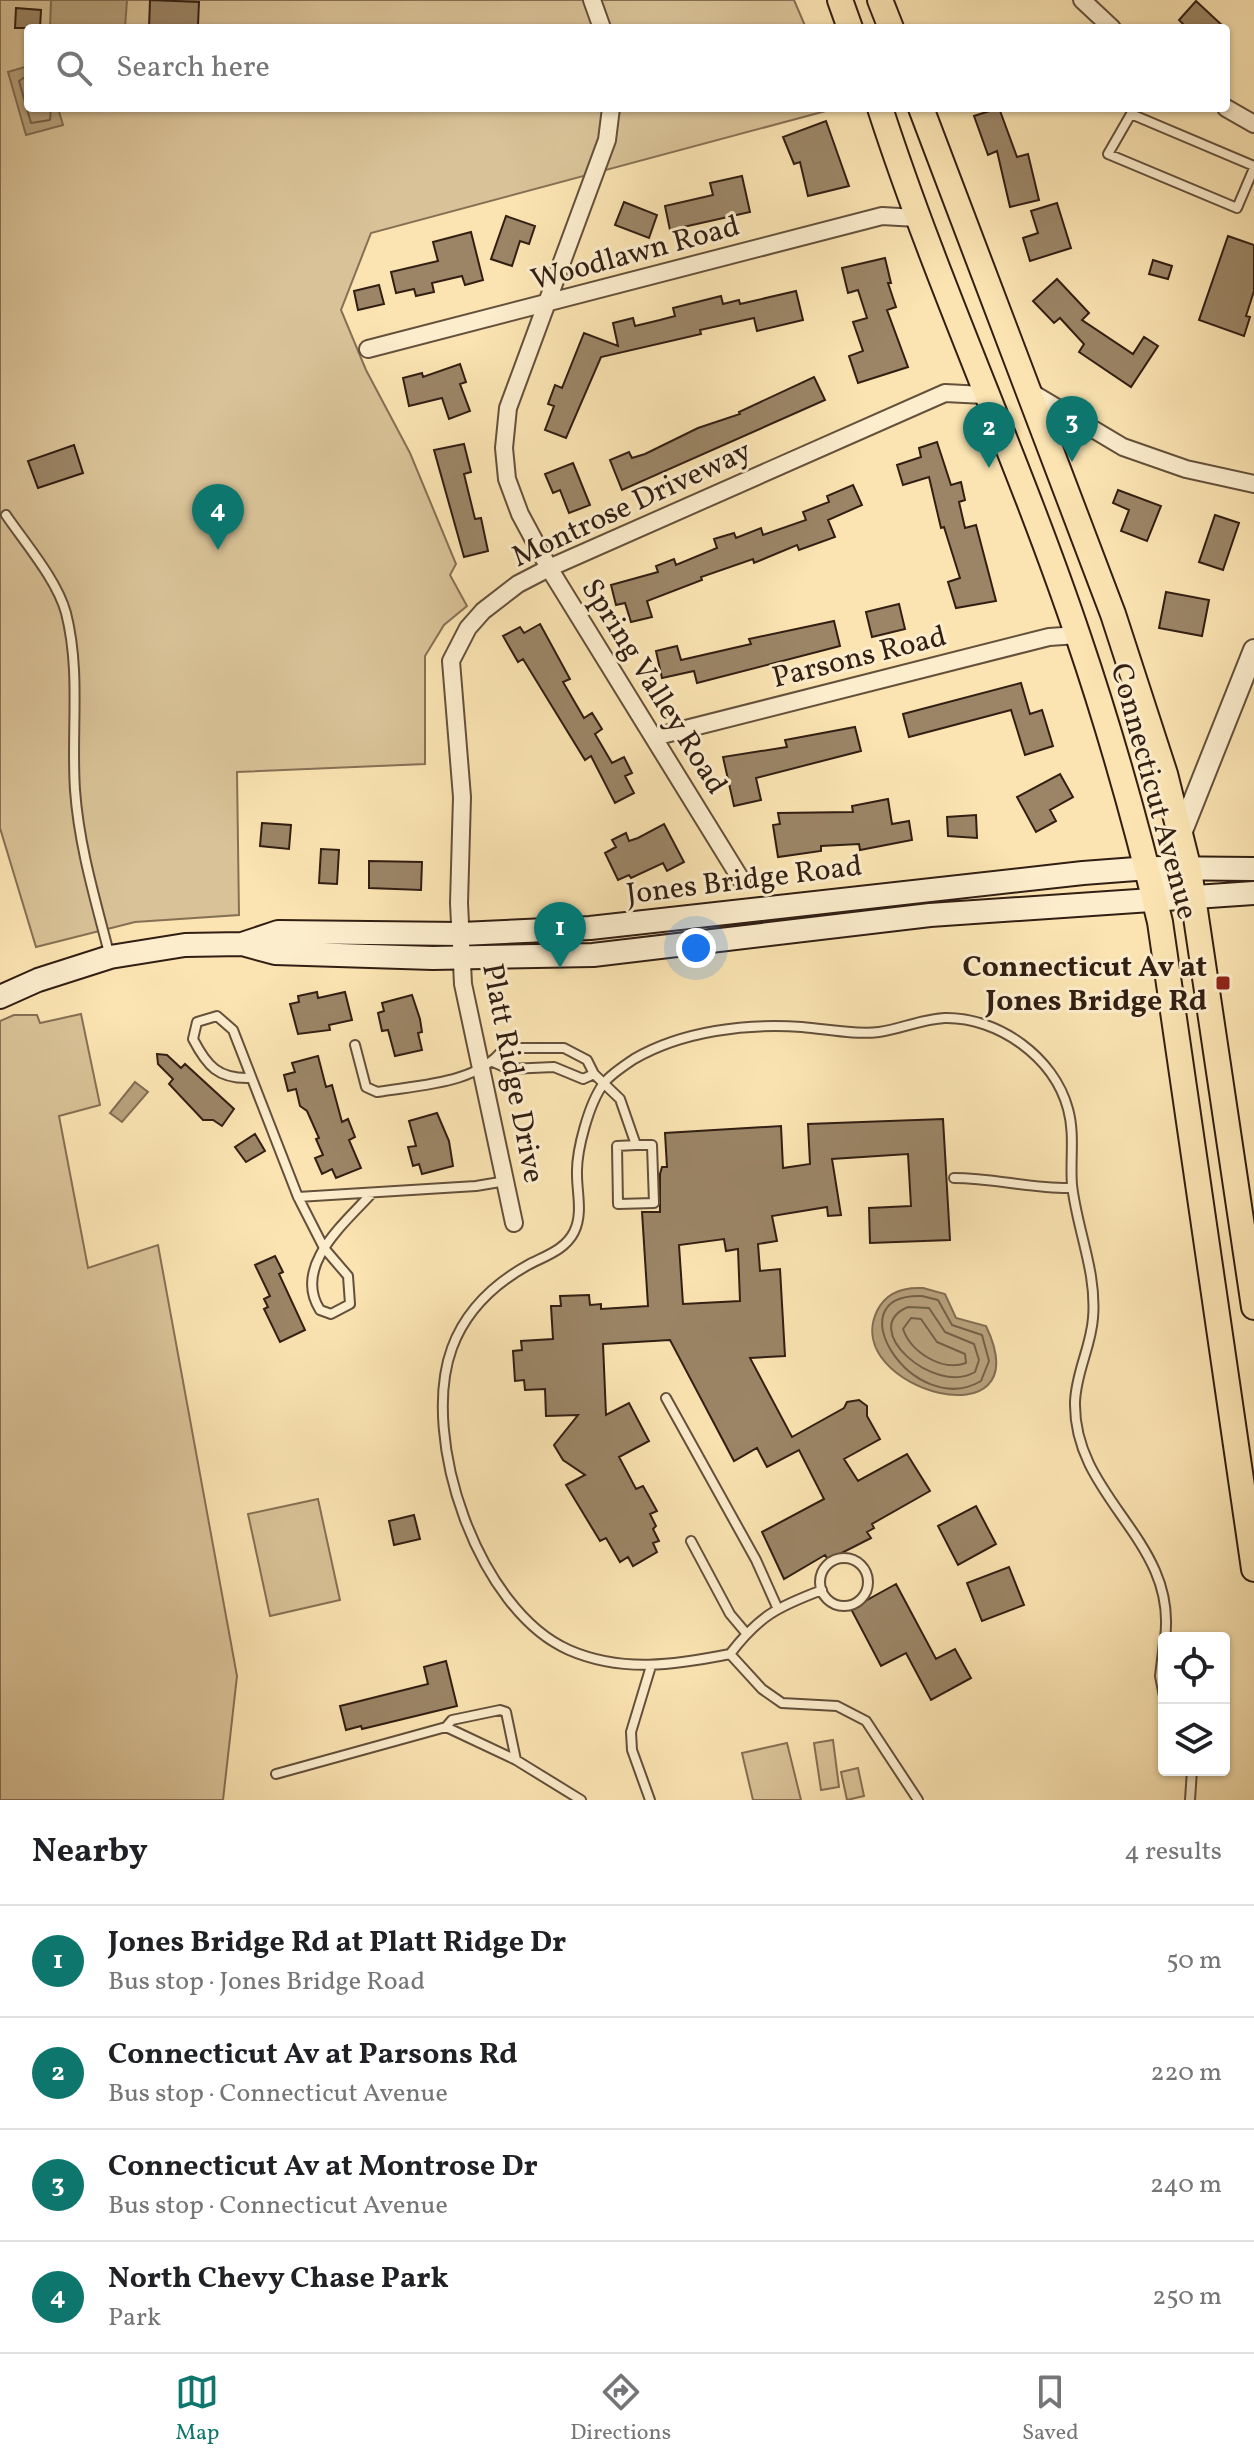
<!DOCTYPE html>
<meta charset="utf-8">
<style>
:root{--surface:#fff;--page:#f2f2f2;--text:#202124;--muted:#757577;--line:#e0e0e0;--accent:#0f766e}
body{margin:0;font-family:Vollkorn,serif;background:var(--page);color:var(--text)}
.controls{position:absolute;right:24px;bottom:24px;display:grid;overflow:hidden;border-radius:8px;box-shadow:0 2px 6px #0004}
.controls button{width:72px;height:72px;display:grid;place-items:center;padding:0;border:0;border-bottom:2px solid var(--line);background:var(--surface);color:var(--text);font:40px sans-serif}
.you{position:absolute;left:696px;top:948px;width:28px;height:28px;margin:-20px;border:6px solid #fff;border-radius:50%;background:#1a73e8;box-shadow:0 0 0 12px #1a73e833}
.badge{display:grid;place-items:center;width:52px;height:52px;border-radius:50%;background:var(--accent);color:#fff;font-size:26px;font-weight:700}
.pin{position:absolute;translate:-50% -66px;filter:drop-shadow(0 2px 4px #0008)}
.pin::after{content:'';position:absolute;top:42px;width:28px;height:24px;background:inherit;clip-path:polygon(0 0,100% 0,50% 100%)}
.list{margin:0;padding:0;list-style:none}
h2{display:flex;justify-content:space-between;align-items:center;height:104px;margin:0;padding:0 32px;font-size:34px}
h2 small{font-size:26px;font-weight:400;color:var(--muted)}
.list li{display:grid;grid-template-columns:52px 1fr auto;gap:24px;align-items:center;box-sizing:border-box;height:112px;padding:0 32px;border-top:2px solid var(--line)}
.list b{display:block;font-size:30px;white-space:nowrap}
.list p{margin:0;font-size:26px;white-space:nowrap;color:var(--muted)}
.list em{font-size:26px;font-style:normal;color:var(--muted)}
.icon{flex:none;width:44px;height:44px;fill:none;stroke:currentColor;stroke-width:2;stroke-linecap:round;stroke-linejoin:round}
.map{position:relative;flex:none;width:1254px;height:1800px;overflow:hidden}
.search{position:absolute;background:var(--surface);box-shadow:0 2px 6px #0004;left:24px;right:24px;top:24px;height:88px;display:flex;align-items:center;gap:20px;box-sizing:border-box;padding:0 28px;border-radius:8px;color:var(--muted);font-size:30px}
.sheet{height:552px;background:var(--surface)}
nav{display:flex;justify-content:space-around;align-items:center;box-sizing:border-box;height:112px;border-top:2px solid var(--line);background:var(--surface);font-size:22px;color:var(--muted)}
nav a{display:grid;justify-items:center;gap:4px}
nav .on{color:var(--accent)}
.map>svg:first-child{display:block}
</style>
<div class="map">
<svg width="1254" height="1800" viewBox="0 0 1254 1800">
<rect width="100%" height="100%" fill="#fbe4b2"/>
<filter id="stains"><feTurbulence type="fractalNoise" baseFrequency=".0025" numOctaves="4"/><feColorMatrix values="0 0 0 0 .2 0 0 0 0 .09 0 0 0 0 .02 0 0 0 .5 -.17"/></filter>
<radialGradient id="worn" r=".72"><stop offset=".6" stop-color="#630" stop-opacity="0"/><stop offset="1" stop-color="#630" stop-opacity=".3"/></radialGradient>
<path fill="#d9c297" stroke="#867055" stroke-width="2" d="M0,0H794L806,28H28V108H837L371,233L341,310L366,370L410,453L456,564L450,575L467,606L444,625L425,656V764L237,772L239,915L135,922L36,947L0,828Z
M81,1014L100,1105L59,1116L88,1268L158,1245L237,1676L223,1800H0V1021L14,1015H37L40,1023Z
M318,1499L340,1600L270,1616L248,1514Z
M833,1740L839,1787L821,1790L814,1743Z
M787,1743L801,1800H753L742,1753Z
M858,1768L864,1796L847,1800L841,1772Z"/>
<path fill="#b7a17c" stroke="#826d52" stroke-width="2" d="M51,0H127L125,28H50Z
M28,66V108H58L63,125L26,135L8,72Z
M135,1082L148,1092L122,1122L110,1113Z
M923,1288L945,1294L956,1318L986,1326C1043,1446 839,1389 877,1311C886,1292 904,1287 923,1288Z"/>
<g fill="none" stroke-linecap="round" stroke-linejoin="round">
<path stroke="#746048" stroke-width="2" d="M28,75L19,81L31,123L50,120L51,108
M922,1296L938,1300L952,1325L982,1335L989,1361L981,1381C913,1421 832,1293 922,1296Z
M908,1307L929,1308L945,1332L974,1344L979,1360L975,1372C934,1396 857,1328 908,1307Z
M911,1318L921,1319L937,1342L965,1354L966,1363C942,1372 911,1352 903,1329Z"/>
</g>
<path fill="#9b8566" stroke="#321e13" stroke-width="2" fill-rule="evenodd" d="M150,0L199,2L198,25L149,28Z
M1196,1L1225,28H1187L1179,20Z
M16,8L41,10L40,28H15Z
M999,108L1017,157L1028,154L1039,200L1010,207L997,151L988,155L974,116Z
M826,121L849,186L808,196L800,162L794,164L783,137Z
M742,176L750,212L670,230L665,206L713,195L710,183Z
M624,202L657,215L649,238L615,225Z
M1057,203L1071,248L1030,261L1023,238L1038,233L1031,211Z
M506,216L535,226L529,244L520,241L512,266L491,259Z
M471,232L483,280L465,285L462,276L432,283L434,292L416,296L414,289L396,293L391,272L438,261L433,242Z
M1228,236L1254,245V291L1246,316L1250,317L1244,336L1199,320Z
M885,258L891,283H888L896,307L887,310L908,367L858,383L849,356L863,351L853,322L867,318L858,290L848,293L842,268Z
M1153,260L1172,266L1168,279L1149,274Z
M1057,279L1089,313L1082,320L1133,354L1144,337L1158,346L1131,387L1079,352L1084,344L1060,318L1054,323L1033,301Z
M379,285L384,304L358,310L354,291Z
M796,291L803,320L757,331L754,318L700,330L701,334L601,357L566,438L545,430L554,406L548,404L555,385L562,388L584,333L618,346L613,323L633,318L635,326L660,320L675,316L673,308L721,296L723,304L739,300L740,304Z
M460,364L466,382L460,384L470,411L449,419L442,398L409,406L403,378L422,373L423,377Z
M814,377L825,400L622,490L610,460L629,452L632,458L645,454L698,428L740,414L739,412Z
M937,442L951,485L961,482L965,500L959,502L965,528L976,525L996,601L956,608L948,582L960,578L944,527L941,528L929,477L903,485L897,465L921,457L919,448Z
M464,444L471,472L464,474L475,519L481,518L488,551L464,557L434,450Z
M74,445L83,473L38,488L28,461Z
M573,463L590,505L569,513L560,490L553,493L545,474Z
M853,485L862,505L828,520L835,537L799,550L797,545L754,563L753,559L701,577L702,580L647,601L652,617L631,622L625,603L616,605L611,585L658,572L656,566L674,559L676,565L717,548L714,539L734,533L736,538L761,528L763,535L806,520L803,512L829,502L827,496Z
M1118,490L1161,506L1147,541L1121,531L1129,510L1113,503Z
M1215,515L1239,523L1223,570L1199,562Z
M1166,592L1209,600L1202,636L1159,628Z
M899,604L905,629L872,637L866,612Z
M834,621L840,646L697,683L694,671L662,678L656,651L677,646L681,660L751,644L749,639Z
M540,624L570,679L563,682L584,718L592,713L602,729L595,734L612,763L624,757L632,773L625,776L634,793L615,803L591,756L585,760L523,659L518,662L503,636L520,627L524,633Z
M1021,683L1030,714L1042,710L1053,746L1025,755L1011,710L909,737L903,714Z
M855,727L861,751L756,778L761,800L734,806L723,757L787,747L785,740Z
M1060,774L1073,797L1050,810L1056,821L1036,832L1017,797Z
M888,799L892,824L909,821L912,840L860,850L859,844L821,846V851L778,857L773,825L780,824L778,813L853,812L852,806Z
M976,815L977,838L948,836L947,817Z
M262,823L291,825L289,849L260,846Z
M664,824L684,862L667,871L663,863L631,878L629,875L618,880L605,853L616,847L612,840L626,833L629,841L638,838Z
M321,849L339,850L337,884L319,883Z
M369,861L422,862L421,890L369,888Z
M317,992L318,998L345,992L352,1020L329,1025L330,1030L298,1034L290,1004L299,1002L298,996Z
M412,995L420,1019L422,1032L418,1033L422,1050L395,1056L388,1030L382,1031L378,1013L384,1011L382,1003Z
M157,1054L167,1055L181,1068L185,1064L234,1109L222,1126L213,1120H203L169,1084L173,1079L158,1064Z
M318,1056L326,1087L332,1085L342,1122L348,1119L355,1137L349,1140L361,1168L336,1178L332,1169L322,1174L315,1158L323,1155L316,1139L319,1138L307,1111L300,1106L296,1089L288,1091L284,1075L295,1072L292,1063Z
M437,1113L449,1141L453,1166L422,1174L419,1164L413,1166L408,1147L416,1146L409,1121Z
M943,1119L950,1240L870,1243L869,1208L911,1206L908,1154L832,1159L841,1215L828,1216L827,1207L772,1216L777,1241L758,1244L760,1271L780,1269L785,1356L750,1358L792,1437L844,1408L847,1402L859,1400L867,1406V1416L880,1439L844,1459L858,1481L907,1454L930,1491L872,1524L874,1528L867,1532L871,1538L828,1560L825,1555L784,1579L762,1532L824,1499L799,1450L767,1467L757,1448L734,1461L670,1340L603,1344L606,1415L629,1403L649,1441L619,1457L636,1489L643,1486L657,1511L650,1514L656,1526L653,1529L659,1541L653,1543L657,1552L633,1566L628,1557L620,1562L606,1538L600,1541L566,1485L585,1475L563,1460L554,1445L578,1415L546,1416L545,1389L525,1390L524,1380L515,1381L513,1351L522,1350L521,1341L553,1339L551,1306H561L560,1296L589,1295L590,1305L601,1304V1309L648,1306L642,1212H660V1174L662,1167H667L665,1133L781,1126L783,1168L810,1164L808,1124ZM724,1239L726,1251L738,1249L740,1301L683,1304L679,1245Z
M255,1134L265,1151L246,1162L235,1147Z
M275,1256L283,1272L279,1274L305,1330L280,1342L264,1309L268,1307L264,1299L270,1296L255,1265Z
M976,1506L996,1544L958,1565L938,1526Z
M414,1515L420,1539L394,1545L389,1521Z
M1009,1567L1024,1605L982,1621L967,1583Z
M896,1584L936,1659L955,1649L971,1678L931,1700L906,1653L881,1666L851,1609Z
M446,1661L457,1706L362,1729L361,1726L346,1730L340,1706L428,1684L424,1667Z"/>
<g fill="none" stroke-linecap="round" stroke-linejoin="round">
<g stroke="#64503b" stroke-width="12">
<path id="service" d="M1254,166L1131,114L1108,154L1237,208L1254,168
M6,515C25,543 57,580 66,613C81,672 71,731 75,790C79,847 96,902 110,957
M355,1045L366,1087L377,1092C419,1085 478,1084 504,1048H564L587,1060L594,1074L620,1099L636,1145
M493,1062L509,1069L554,1067L583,1079L594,1074
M250,1078C218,1079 207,1066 193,1039L197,1022L217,1016L233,1030L298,1197L324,1248L348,1276L350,1304L331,1314L320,1310C292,1266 345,1223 372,1193
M636,1145H652L654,1203L618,1204L617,1146Z
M954,1178C994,1178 1032,1189 1072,1188
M298,1197L476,1186L506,1181
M666,1398L756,1560L777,1607
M691,1541L730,1614L746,1633
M820 1582a24 24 0 1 1 48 0a24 24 0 1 1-48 0Z
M822,1590C777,1607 759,1616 730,1654C675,1665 622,1673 569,1650C479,1611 419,1438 452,1348C466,1310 494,1284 528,1265C545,1256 565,1250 574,1232C583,1214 577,1193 577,1175C576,1151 589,1103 604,1083C610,1075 625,1065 634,1059C682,1031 747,1023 802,1027C827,1029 854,1035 879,1032C901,1029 922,1019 945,1018C998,1017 1054,1057 1068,1109C1075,1134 1070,1159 1072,1185C1077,1230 1097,1272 1093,1318C1091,1347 1076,1372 1075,1402C1073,1498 1178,1540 1165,1638
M1164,1643L1160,1676L1164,1696
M730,1654L762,1689L782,1703L837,1706L866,1721L918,1800
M516,1760L506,1712L500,1710L452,1720L446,1727L516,1760L581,1800
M276,1774L446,1727
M650,1800L632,1750L631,1732L651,1666
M1190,1800L1192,1770"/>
</g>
<g stroke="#64503b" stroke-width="20">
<path id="minor" d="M592,0L602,28
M1082,0L1112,28
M611,108L607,140L508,408L504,448L507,479L520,514L549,568L742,881
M1226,108L1254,124
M368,349L882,216L917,218
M1029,391L1123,447L1186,469L1254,484
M654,737L1049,637L1078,635
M514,1223L463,984L459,903L462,797L451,661L468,628L483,611L518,584L549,568L945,393L984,395"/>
</g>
<g stroke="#64503b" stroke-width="24">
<path id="tertiary" d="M1162,881L1254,650"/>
</g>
<g stroke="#321e13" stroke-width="26">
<path id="secondary" d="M242,944L278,932L461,934L590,928L1083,873L1149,868L1254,869
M0,997L38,980L110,957L185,945L242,944L275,953L433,958L593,955L930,915L1254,893"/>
</g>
<g stroke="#321e13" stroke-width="28">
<path id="primary" d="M840,0L850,28
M880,0L891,28
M880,108C938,287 1018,458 1078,636C1110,730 1137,826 1160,922L1254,1569
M921,108L1113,614L1165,774L1189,870L1254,1307"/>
</g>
<use href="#service" stroke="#fcedcd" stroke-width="8"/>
<use href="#minor" stroke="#fcedcd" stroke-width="16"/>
<use href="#tertiary" stroke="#fcedcd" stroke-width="20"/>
<use href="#secondary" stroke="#fcedcd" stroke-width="22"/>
<use href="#primary" stroke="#fbe4b2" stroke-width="24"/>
</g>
<rect fill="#8f2418" stroke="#fcedcd" stroke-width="3" x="1215" y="975" width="16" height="16" rx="4"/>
<g text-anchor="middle" stroke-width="6" stroke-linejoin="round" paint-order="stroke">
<g font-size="30" fill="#321e13" stroke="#fcedcd">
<text transform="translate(635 252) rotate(-15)" y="10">Woodlawn Road</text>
<text transform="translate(631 503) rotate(-25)" y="10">Montrose Driveway</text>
<text transform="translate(859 656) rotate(-14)" y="10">Parsons Road</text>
<text transform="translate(655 686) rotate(58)" y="10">Spring Valley Road</text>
<text transform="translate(1155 791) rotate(75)" y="10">Connecticut Avenue</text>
<text transform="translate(744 879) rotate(-7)" y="10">Jones Bridge Road</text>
<text transform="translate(514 1073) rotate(79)" y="10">Platt Ridge Drive</text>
</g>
<g font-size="30" font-weight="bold" fill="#321e13" stroke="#fcedcd" text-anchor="end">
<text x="1207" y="976">Connecticut Av at<tspan x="1207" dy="34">Jones Bridge Rd</tspan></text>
</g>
</g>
<rect width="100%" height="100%" filter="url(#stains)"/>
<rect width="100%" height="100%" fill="url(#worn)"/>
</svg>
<div class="controls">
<button><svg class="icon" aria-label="locate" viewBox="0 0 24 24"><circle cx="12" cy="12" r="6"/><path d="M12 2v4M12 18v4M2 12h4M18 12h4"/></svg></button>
<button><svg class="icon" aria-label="layers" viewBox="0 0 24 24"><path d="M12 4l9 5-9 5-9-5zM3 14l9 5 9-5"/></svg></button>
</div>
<div class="you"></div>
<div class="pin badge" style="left:560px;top:968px">1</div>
<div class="pin badge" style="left:989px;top:468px">2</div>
<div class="pin badge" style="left:1072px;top:462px">3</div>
<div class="pin badge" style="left:218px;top:550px">4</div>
<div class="search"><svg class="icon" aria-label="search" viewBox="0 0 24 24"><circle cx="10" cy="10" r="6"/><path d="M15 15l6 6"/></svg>Search here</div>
</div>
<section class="sheet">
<h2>Nearby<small>4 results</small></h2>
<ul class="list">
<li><span class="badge">1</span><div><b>Jones Bridge Rd at Platt Ridge Dr</b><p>Bus stop · Jones Bridge Road</p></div><em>50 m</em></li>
<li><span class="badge">2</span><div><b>Connecticut Av at Parsons Rd</b><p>Bus stop · Connecticut Avenue</p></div><em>220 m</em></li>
<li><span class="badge">3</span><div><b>Connecticut Av at Montrose Dr</b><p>Bus stop · Connecticut Avenue</p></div><em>240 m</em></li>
<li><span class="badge">4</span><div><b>North Chevy Chase Park</b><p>Park</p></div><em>250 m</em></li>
</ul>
</section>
<nav>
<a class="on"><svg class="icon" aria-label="map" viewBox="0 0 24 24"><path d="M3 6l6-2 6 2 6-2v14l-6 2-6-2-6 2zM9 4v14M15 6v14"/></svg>Map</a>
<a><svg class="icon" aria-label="directions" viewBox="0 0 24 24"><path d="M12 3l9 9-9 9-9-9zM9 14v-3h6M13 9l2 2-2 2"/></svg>Directions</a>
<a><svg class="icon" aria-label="saved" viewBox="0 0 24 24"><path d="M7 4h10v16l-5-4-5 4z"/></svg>Saved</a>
</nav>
